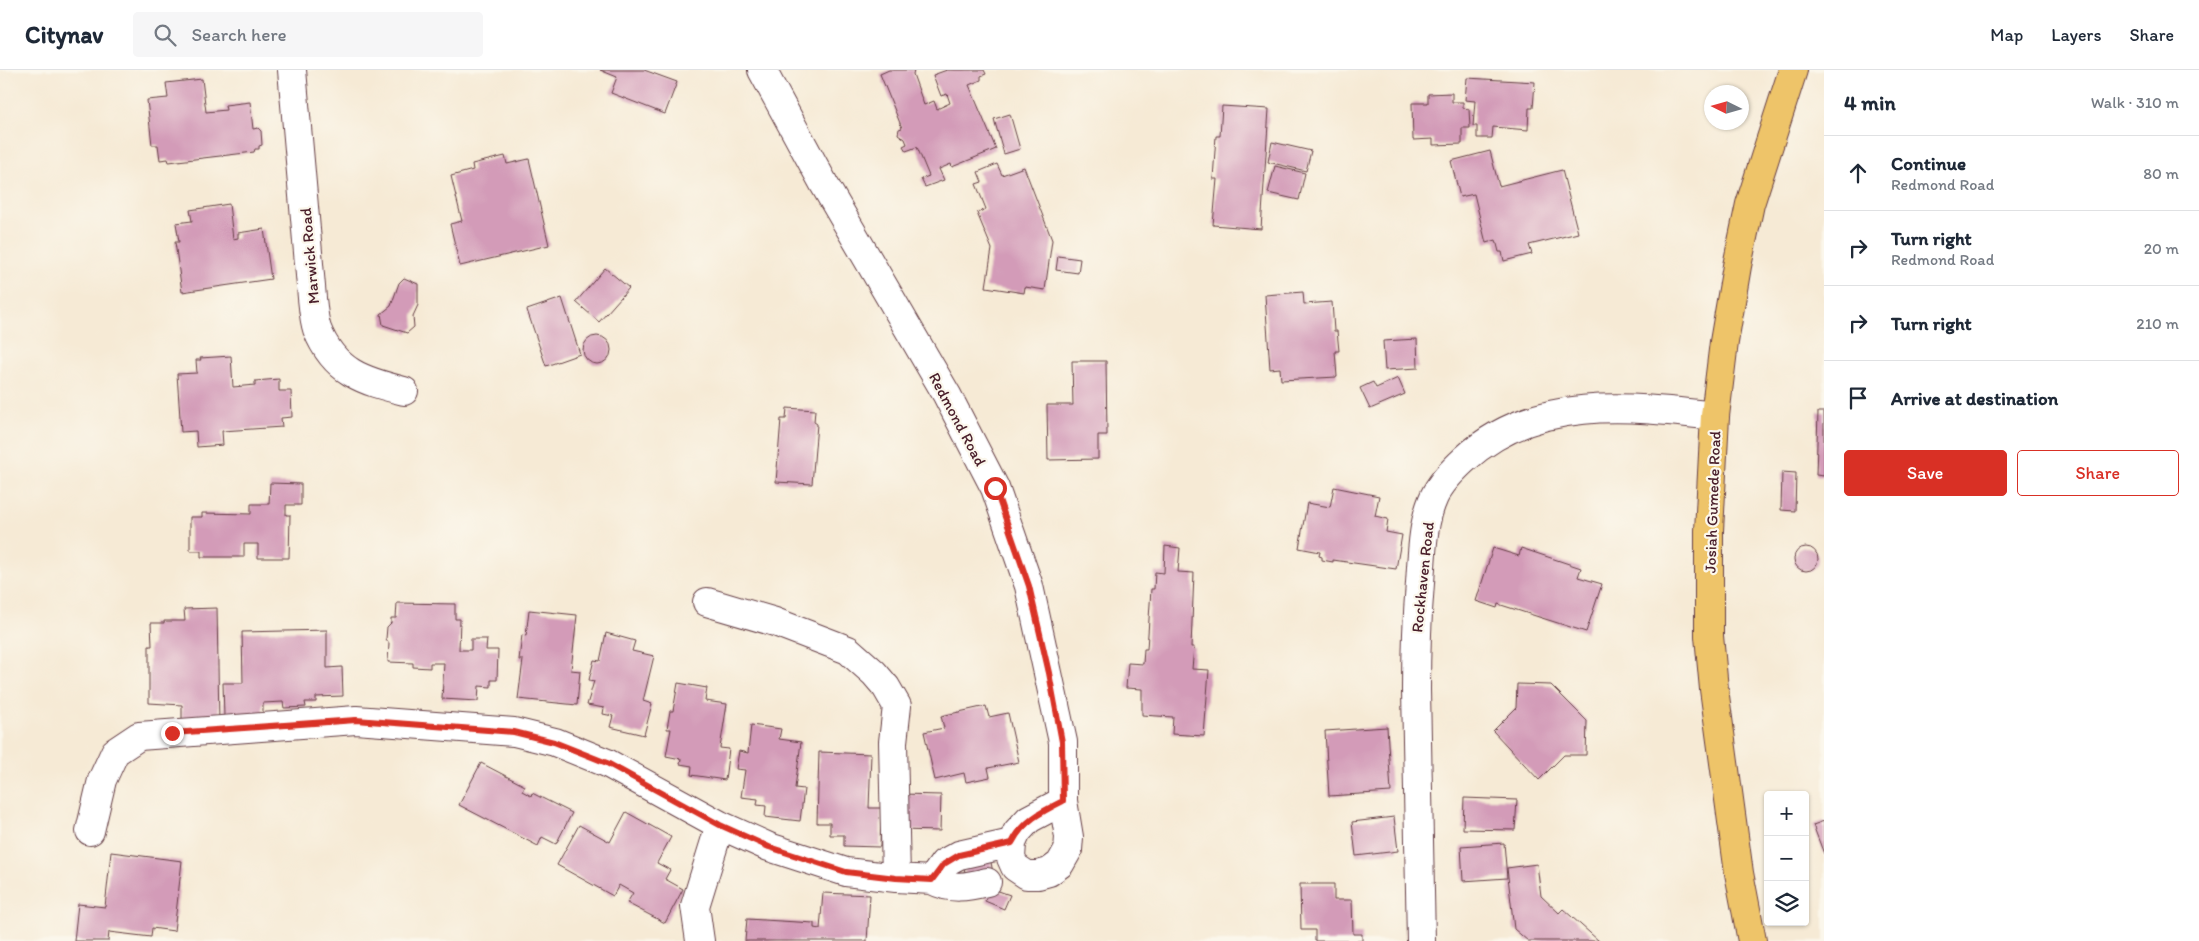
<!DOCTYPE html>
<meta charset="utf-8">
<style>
:root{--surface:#fff;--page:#f6f6f7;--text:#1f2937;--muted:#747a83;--line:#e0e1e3;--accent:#d93025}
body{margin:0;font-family:Itim,sans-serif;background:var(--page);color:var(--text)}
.controls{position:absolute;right:15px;bottom:15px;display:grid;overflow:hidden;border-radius:5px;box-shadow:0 1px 4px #0004}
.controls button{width:45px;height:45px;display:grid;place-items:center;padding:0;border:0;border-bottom:1px solid var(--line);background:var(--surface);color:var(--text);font:25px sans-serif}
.compass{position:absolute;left:1704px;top:15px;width:45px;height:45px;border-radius:50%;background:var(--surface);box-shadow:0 1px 4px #0004;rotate:275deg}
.stop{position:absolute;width:15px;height:15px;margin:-11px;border:4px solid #d93025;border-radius:50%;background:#fff}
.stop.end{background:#d93025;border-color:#fff;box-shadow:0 1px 5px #0008}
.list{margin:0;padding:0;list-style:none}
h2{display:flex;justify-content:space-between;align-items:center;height:65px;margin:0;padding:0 20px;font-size:21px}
h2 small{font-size:16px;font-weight:400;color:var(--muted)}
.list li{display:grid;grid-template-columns:32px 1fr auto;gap:15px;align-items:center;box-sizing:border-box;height:75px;padding:0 20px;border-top:1px solid var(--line)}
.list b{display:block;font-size:19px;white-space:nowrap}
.list p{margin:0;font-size:16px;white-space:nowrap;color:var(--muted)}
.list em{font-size:16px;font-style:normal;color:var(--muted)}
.actions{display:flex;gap:10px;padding:15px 20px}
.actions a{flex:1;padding:11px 0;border:1px solid var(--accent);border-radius:5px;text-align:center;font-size:18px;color:var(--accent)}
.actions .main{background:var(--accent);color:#fff}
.icon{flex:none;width:28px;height:28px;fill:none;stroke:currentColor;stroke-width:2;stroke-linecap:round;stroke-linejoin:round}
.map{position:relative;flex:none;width:1824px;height:871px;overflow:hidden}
header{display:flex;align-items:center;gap:30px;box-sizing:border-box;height:70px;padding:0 25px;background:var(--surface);border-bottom:1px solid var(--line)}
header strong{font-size:24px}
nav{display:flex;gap:28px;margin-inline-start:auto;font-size:18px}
.search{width:350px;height:45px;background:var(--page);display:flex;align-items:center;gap:12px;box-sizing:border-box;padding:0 18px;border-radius:5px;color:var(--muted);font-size:19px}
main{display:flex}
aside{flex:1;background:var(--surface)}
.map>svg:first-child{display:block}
</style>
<header>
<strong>Citynav</strong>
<div class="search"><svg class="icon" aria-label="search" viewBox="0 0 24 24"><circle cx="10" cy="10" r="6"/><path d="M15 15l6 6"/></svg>Search here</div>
<nav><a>Map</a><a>Layers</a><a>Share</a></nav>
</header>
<main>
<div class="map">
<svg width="1824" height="871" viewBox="0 0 1824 871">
<rect width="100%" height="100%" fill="#fbf7ec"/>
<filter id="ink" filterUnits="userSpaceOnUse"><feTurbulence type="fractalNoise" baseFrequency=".02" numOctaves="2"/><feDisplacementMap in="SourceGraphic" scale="10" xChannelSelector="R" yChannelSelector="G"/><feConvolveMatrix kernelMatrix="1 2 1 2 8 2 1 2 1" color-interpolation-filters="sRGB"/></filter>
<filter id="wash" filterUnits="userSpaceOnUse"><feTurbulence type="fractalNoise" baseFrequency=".0096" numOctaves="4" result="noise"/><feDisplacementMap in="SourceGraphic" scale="20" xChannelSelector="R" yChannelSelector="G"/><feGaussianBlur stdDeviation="1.12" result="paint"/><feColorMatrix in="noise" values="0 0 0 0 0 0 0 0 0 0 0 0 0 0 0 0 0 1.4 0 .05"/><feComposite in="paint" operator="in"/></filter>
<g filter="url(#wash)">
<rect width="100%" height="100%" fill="#f6ead5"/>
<g id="blocks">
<path fill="#d39bb8" d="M600,0H644L677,12L665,44L611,23L617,7Z
M889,0H914L913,4L924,35L934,31L937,39L950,33L947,24L941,26L933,5L947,0H984L986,4L981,6V10L969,15L996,79L952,97L951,94L939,99L944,110L925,117L921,109L929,106L917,77L906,81L903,76L907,74L905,69L898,64L899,59L902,58L880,4Z
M1467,8L1535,12L1533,38H1529L1528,60L1493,57L1492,68H1477V56H1473L1475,31L1465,30Z
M202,9L206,42L226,40L225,35L250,32L253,59L258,58L261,61L262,75L259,76V79H255L254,82L169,92L168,89L160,90L158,75H152L147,30L168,28L166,13Z
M1452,23V32H1463V38L1469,39L1470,58H1462V74L1433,75V69L1413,70L1412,33H1428V24Z
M1222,36L1269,39L1261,159L1213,155L1217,109H1213L1216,66H1220Z
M1010,44L1020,79L1004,84L994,49Z
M1272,72L1311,81L1306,101L1268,92Z
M1490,81L1499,116L1562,100L1578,163L1529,175L1532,184L1504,191L1502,182H1499L1496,170L1486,173L1474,124L1460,127L1451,91Z
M505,86L507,94L529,89L549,175L460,196L450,154L462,151L451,106L473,100L472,94Z
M997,94L1002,105L1024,97L1052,170L1045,220L1025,217L1024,223L986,217L992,179L977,143L986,139L976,114L982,112L978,102Z
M1275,96L1305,103L1299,130L1268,123Z
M229,134L233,169L238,168V163L264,159L271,209L182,222L175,172H179L176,153L192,151L190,140Z
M1058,186L1080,189L1078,203L1056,200Z
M605,198L629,218L599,252L576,232Z
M404,208L418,214V235L413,246L414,257L407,263L383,255L381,244L391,236L399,213Z
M1303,222L1304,234L1332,232L1334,261H1337L1339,281H1335L1337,307L1281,310L1280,298L1270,299L1265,225Z
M562,228L580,284L546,296L527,240Z
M583 280a14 14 0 1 1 28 0a14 14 0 1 1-28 0Z
M1417,269L1418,298L1385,300L1383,271Z
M231,286L233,317L255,315V311L279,309V321H291L292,347L281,348L282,357L222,361L223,375L197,377L196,361L181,362L177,304L197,303L196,290H201L200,288Z
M1072,291H1106L1107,365H1098V389L1048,390L1047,335H1073Z
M1398,308L1405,324L1370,339L1360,318L1373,312L1376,318Z
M787,338L815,340L814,352L817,354L812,414L776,412L781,349H786Z
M1818,342H1824V406L1816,405Z
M1782,402L1796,403L1795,441L1781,440Z
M270,413L301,414V435H286V445H290L289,488H258V474H244V487H201V481H190V447H202V443L251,444V434H269Z
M1334,417L1379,426L1375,446L1388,449L1386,462L1402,465L1396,499L1333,490V492L1322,490V487L1319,486L1320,482L1299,478L1307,433L1330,437Z
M1165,476L1180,478L1178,502L1194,503L1191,577H1194L1192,599L1209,600L1204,666L1172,664L1173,647L1142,645V619L1126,618L1128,593L1143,594L1144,579H1147L1151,519H1154L1155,502L1164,503Z
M1794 489a12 12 0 1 1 24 0a12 12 0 1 1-24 0Z
M1493,478L1519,486L1521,478L1581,498L1578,507L1602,514L1586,562L1498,534L1497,538L1476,531Z
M397,533L455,534V549H460L459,580H471V569H487L486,580H498L497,610H491V617L479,616L478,631L442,629L444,593H430V598L413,597V593L388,592L389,573L386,569L387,557L391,553V548H396Z
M217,538L219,654H182V635L149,633V576H152L151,553H164V551H185L184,539Z
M529,540L577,545L571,600L580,601L577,635L518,629L523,590H519L522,565L526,566Z
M327,560V598L342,597L343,626L316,627V632H305L306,637L284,638L283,632L263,633V646H224L223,613H243L242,562Z
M606,563L635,571L632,581L654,586L643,631L652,634L644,665L610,657L613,646L603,644L604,638L587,635L594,611L589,610L594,590L600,591Z
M678,613L707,618L705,631L727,634L720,678L729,679L725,710L691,705L692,696L680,694L681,689L666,686L671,659H667L670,641H673Z
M1517,614L1551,615L1587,651L1586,685H1564L1539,710L1493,661L1516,638Z
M986,636L989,647L1008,643L1019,692L988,698L990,707L966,712L964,703L935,710L924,662L944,658L941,646Z
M751,655L781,659L779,669L801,672L795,718L804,719L800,751L765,747L766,736L757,735L758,729L741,727L745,700L736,699L739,681L748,683Z
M1387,657L1391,722L1329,726L1325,661Z
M819,682L871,684L869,738H881L880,777L844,776V765H830V753H817Z
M481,693L525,716L522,721L531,726L532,723L572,743L556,774L542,767L538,776L459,735Z
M901,724L941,725L940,761L900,760Z
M1464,728L1517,730L1515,760L1463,759Z
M626,742L671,767L657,793L670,800L665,809L683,819L665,853L627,833L633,823L619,815L613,826L557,795L579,755L610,772Z
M1394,747L1398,781L1356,786L1352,752Z
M1824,751V784L1813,755Z
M1504,773L1507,808L1463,811L1461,776Z
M111,782L182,791L174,861L152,858L151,867L109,862L108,871H74L78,834L105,837Z
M990,787L993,803L967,810L963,794Z
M1537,794L1541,826L1559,843L1563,839L1599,871H1528L1514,859L1507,798Z
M1300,814H1334V830H1352L1353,864H1362V871H1315V860H1301Z
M990,818L1010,825L1004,839L985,831Z
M823,823L870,825L867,871H745L747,849L814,853V858L820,859Z"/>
</g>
</g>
<g filter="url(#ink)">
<use href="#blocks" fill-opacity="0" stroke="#643d44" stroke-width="1"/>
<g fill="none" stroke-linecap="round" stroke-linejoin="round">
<g stroke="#643d44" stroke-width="30">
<path id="minor" d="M292,0L312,228C313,238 314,250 317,259C334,302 363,311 404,321
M762,0L824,114L947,325L995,418L1029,516L1063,672V731L1069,767L1068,780L1060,794L1049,802L1038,805H1027L1015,797L1011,788L1012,773L1017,762L1029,749L1063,731
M707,532L775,552L848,580L874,603L886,617L897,636L893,672L896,808
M90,761L102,710L115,682L139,666L356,650L514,662L555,672L607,693L720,755L769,777L846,802L896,808L932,810
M987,812C967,817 951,820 932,810L944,793L959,785L1012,773
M700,871L695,836L720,755
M1421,871C1419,787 1418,703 1416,620C1416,584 1417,549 1420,513C1422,485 1422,453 1434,427C1441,412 1454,399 1465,389C1534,325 1629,336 1715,346"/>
</g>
<g stroke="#643d44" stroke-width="30">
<path id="major" d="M1752,871L1739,803L1714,619L1709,566V461L1715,346L1724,272L1737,196L1750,134L1793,0"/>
</g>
<use href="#minor" stroke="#fff" stroke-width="28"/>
<use href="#major" stroke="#eec469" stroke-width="28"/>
</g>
</g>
<g fill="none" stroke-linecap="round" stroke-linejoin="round" filter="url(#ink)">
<path stroke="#d93025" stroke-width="6" d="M172,663L356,650L514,662L554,672L607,693L720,755L769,777L846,802L896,808L932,810L944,794L959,785L1012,773C1023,751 1041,742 1063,731L1062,672L1049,603L1029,516L995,418"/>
</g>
<g text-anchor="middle" stroke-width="4.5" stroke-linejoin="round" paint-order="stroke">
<g font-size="16" fill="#4a1f2b" stroke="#fbf7ec">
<text transform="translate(309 186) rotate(-95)" y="6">Marwick Road</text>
<text transform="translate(958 349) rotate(62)" y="6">Redmond Road</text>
<text transform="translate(1712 432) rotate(-88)" y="6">Josiah Gumede Road</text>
<text transform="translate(1422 507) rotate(-84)" y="6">Rockhaven Road</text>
</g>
</g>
</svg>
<div class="controls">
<button>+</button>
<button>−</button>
<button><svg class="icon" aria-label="layers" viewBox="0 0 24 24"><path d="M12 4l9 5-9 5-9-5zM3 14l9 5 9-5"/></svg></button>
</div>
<svg class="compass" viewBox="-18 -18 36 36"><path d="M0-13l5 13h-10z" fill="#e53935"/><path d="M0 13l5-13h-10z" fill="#747a83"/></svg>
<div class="stop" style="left:995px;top:418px"></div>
<div class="stop end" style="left:172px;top:663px"></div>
</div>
<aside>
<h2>4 min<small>Walk · 310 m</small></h2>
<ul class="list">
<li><svg class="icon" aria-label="ahead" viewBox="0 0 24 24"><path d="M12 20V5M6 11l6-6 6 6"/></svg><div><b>Continue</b><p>Redmond Road</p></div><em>80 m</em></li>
<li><svg class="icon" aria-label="right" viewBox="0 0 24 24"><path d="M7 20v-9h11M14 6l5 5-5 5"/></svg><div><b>Turn right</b><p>Redmond Road</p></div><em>20 m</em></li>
<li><svg class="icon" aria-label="right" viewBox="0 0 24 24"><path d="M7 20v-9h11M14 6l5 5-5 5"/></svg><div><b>Turn right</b></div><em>210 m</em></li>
<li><svg class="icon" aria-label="arrive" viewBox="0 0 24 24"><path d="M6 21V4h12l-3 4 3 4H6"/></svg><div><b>Arrive at destination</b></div></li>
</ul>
<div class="actions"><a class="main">Save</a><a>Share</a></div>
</aside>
</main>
